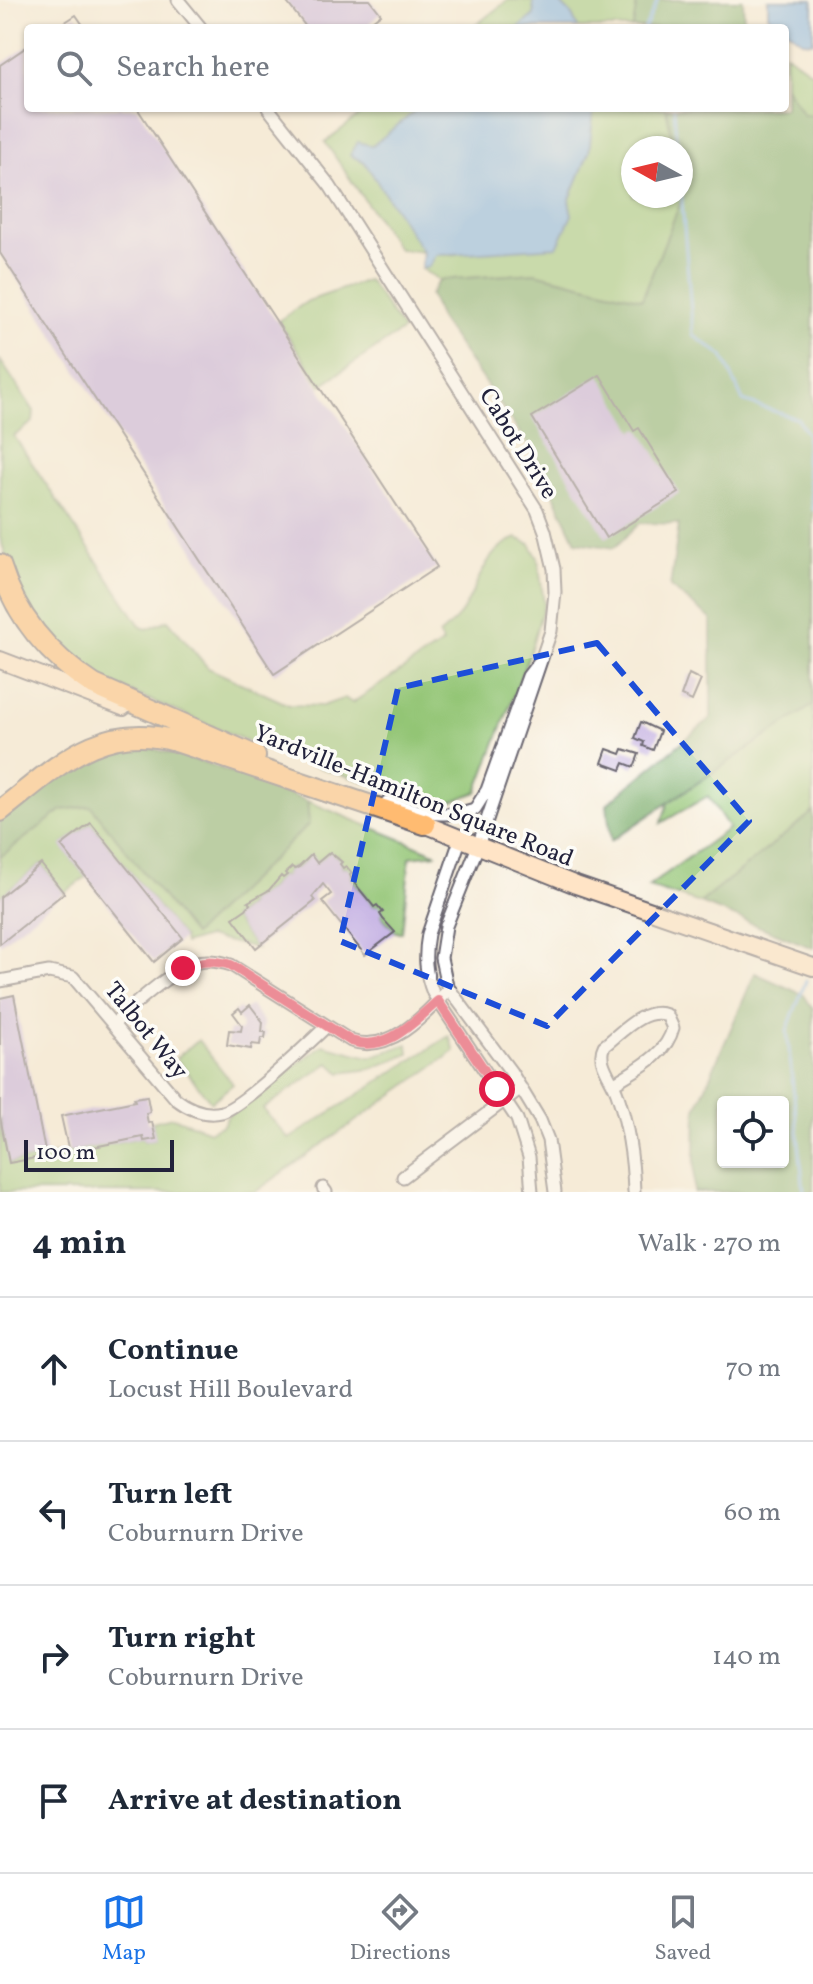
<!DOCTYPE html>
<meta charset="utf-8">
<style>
:root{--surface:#fff;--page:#f2f2f3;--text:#1f2937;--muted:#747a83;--line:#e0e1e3;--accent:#1a73e8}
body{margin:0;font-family:Vollkorn,serif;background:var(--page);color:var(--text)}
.controls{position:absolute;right:24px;bottom:24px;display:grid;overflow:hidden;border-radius:8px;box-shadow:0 2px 6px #0004}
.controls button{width:72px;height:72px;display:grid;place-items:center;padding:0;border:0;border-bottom:2px solid var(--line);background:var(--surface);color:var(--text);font:40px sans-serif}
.compass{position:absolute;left:621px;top:136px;width:72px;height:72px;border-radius:50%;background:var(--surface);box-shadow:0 2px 6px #0004;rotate:278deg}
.scale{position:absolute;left:24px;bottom:20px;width:150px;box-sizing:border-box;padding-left:8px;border:4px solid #22223b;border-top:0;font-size:22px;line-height:28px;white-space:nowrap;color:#22223b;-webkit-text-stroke:6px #fdfcf7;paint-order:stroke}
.stop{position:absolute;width:24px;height:24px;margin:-18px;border:6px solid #e11d48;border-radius:50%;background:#fff}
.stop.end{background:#e11d48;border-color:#fff;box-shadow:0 2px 8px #0008}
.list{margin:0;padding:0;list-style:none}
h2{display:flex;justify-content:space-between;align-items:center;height:104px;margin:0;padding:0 32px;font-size:34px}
h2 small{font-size:26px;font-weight:400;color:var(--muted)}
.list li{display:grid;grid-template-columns:52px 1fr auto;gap:24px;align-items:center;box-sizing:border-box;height:144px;padding:0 32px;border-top:2px solid var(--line)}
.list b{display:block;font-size:30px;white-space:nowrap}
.list p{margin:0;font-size:26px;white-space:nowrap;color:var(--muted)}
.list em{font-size:26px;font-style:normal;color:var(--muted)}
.icon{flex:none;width:44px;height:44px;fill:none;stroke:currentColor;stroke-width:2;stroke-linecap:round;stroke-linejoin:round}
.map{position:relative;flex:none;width:813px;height:1192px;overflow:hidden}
.search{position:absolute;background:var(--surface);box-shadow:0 2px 6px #0004;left:24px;right:24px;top:24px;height:88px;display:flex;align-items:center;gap:20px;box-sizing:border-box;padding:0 28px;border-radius:8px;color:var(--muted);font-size:30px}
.sheet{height:680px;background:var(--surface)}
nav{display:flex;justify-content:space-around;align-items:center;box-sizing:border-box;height:112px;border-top:2px solid var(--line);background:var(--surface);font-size:22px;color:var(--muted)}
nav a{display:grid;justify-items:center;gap:4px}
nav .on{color:var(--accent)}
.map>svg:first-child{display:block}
</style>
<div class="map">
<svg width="813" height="1192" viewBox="0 0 813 1192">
<rect width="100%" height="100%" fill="#fdfcf7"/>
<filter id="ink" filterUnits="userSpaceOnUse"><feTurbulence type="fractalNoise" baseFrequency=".0125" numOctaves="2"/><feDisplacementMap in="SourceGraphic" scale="16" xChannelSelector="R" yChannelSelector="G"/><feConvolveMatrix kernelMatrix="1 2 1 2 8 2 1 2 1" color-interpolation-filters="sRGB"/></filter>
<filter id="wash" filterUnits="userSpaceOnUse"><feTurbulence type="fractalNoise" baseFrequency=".006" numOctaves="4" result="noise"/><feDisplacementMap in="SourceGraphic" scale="32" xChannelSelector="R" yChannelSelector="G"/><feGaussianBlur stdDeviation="1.8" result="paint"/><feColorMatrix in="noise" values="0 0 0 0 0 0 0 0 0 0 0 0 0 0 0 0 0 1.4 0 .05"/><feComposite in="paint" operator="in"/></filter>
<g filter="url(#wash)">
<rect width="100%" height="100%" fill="#f6ebd7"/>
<path fill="#93c575" stroke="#5a7458" stroke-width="2" d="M508,0H533L534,15L518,28H472Z
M557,0H637L638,1L633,28H578L572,15Z
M785,53L813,73V115L803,114L785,86Z
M369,108H419L372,146L365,162L424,252L398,249L325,142Z
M594,108H666L674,148H633V196H681V186L683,196L642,299L535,273L439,280L421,269L429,267L435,255H453L572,215L569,201L589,152Z
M368,280L403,330L321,385L278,321L308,301Z
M0,360L34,411L33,422L14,436L141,627L147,629L168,620L208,668L289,705L322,706L345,698L352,703L443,643L439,635C447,628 456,621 462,612C479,585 484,549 517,538L530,544L538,558L544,604L529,655L477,792L443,805L432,803L280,755L98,678L60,654L28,609L12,574L0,538Z
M813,705V812L700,903L648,887L729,828L708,796L661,823L668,803Z
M307,801L437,854L410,857L402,932H395L380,914L382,912L377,905L374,907L352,880L351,873L346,866L343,868L337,855L335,857L330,852L317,863L311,856L295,869L292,867L286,872L287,875L283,878L281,876L269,890L248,902L250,904L233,918L256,948L207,937L184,944L183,938L91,823L62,846L86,877L64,893L41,864L0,897V857L62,810L91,806L193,935L309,824Z
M449,1036L455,1051L255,1192H0V1117L10,1163L143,1137L144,1141L155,1139L152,1122L172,1117L210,1131L223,1125L228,1115L323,1045L370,1057L408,1044L409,1054L371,1069L341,1073L329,1063L263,1109L289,1139Z
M198,1040L233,1084L211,1102L176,1058Z"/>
<path fill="#76aa66" stroke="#4c6650" stroke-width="2" fill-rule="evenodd" d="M637,0H743L744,22L748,28H633Z
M785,86L803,114L813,115V705L611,841L607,804L711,718V619L670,587L679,524L640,523L614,548L576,542L536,456L440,319L430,295L439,280L535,273L642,299L683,196L681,148H674L666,108H785Z
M136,744L207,763L307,801L309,824L193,935L91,806L62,810L0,857V819L4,816L98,751Z
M813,812V948L700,903Z
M755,973L804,995L813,1009V1192H694L696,1109ZM723,1102H783V1162H723Z"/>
<path fill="#76afe6" stroke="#4c6890" stroke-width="2" d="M533,0H557L572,15L578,28H518L534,15Z
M768,0H813V42L802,41L768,15Z
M419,108H594L589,152L569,201L572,215L557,247L436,255L429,267L421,269L423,252L365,163L350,155L358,142L372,146Z"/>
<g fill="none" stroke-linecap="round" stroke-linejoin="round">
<path stroke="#76afe6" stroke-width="3" d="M645,28L658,0
M674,108L677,148
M681,190L693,335L723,356L743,401L798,419L807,434L805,460L813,510
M804,1192L787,1030L806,981"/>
</g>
<g id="blocks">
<path fill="#bda7e1" d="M285,0H370L381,14L363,28H307Z
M76,15L85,28H56Z
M28,46V108H137L437,567L274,674L0,253V65Z
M600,375L634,431L639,428L679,493L606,538L532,417Z
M689,674L701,680L692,701L681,696Z
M641,722L660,731L653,750L643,746L644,742L635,738Z
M607,749L621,754L623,749L639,754L634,767L624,763L621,770L602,763Z
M91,823L183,938L154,962L61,846Z
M330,852L342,862L340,864L343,868L346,866L352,873L350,875L352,880L374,907L377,905L383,912L380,914L383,919L395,932L365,955L322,901L331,894L323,884L312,897L315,901L256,948L233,918L246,909L250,904L248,902L269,890L281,876L283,878L287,875L285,873L292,867L295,869L299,867L311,855L317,863Z
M41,864L64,893L0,944V897Z
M14,995L46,1156L9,1163L0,1117V998Z
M250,1005L263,1022L262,1032H266L265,1038H261L260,1045L252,1044L251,1049L227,1045L229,1030L241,1031L242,1025L233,1013L239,1008L242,1012Z
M147,1096L150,1112L146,1113L148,1123L152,1122L156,1139L144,1141L143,1137L69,1152L61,1116L135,1101L134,1098Z"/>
</g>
</g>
<g filter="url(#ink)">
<use href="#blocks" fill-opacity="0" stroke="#6c6872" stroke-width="2"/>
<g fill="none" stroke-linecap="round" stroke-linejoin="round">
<g stroke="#6c6872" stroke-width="15">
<path id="street" d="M178,0L201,28
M268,108L330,186L537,510L545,531L554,569L555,592L551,631L478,846L446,926L441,958L447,986L511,1072L540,1120L548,1140L555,1192
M387,802C421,811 440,820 475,809L487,790L528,676L538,663
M460,840L428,934C424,956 425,973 433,993L517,1119L529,1157L532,1192
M0,981L49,972L73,977L176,1099C189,1109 205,1116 222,1112C243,1106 308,1044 327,1026
M114,1024C130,1007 173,970 194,963C208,959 219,961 231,965L351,1041C390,1054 424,1016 449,989
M613,1084C636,1069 666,1056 673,1028L667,1015C644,1006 621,1033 604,1046C596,1061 612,1078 617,1093C628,1125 633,1158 634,1192
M403,1177L521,1088
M323,1188L326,1192"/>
</g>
<g stroke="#6c6872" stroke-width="20">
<path id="secondary" d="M0,660L123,707
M417,821L576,885L813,967"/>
</g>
<g stroke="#6c6872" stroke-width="24">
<path id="highway" d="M0,565C16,617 49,656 94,685L255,756
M0,811C57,767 99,720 176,741L425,824"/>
</g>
<use href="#street" stroke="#fff" stroke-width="11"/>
<use href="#secondary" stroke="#ffe4c6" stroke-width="16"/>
<use href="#highway" stroke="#ffbb71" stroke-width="20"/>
</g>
</g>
<g fill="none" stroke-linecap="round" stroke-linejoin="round" filter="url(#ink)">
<path stroke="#e11d48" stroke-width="10" d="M183,968C201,960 213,960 231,965L351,1041C387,1053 412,1023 438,1001L497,1089"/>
</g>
<path d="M0 0H813V1192H0ZM597,643L749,821L547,1026L340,941L398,688Z" fill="#f6ebd7" fill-opacity=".55" fill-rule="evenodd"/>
<path fill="none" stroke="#1d4ed8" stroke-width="6" stroke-dasharray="16 10" stroke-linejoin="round" d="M597,643L749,821L547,1026L340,941L398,688Z"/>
<g text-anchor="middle" stroke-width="7" stroke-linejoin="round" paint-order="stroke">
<g font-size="24" fill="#22223b" stroke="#fdfcf7">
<text transform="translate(519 443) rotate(58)" y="8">Cabot Drive</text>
<text transform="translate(414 795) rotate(22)" y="8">Yardville-Hamilton Square Road</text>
<text transform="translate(147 1030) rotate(51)" y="8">Talbot Way</text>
</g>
</g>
</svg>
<div class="controls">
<button><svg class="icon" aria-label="locate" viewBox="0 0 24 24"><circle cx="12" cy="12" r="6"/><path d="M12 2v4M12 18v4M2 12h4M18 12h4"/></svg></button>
</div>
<svg class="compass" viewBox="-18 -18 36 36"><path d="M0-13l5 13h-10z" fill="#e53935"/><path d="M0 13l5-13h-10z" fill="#747a83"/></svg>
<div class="scale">100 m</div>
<div class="stop" style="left:497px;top:1089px"></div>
<div class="stop end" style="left:183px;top:968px"></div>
<div class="search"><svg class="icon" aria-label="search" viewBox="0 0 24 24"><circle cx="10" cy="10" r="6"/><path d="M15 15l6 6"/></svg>Search here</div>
</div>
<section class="sheet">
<h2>4 min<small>Walk · 270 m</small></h2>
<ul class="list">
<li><svg class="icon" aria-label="ahead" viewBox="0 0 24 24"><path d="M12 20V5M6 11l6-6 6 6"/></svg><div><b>Continue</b><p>Locust Hill Boulevard</p></div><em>70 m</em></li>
<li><svg class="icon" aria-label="left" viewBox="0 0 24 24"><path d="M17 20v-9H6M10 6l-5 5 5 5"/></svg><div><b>Turn left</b><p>Coburnurn Drive</p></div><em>60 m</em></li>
<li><svg class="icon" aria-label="right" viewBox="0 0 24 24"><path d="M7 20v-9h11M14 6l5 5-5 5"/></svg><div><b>Turn right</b><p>Coburnurn Drive</p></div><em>140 m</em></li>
<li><svg class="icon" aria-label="arrive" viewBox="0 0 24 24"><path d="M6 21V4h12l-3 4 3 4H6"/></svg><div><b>Arrive at destination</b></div></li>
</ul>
</section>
<nav>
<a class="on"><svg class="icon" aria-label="map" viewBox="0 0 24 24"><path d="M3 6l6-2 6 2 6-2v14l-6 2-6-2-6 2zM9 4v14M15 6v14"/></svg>Map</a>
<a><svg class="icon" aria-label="directions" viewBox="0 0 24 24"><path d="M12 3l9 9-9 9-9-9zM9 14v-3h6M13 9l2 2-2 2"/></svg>Directions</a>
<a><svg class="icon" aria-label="saved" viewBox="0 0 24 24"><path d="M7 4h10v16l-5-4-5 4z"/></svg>Saved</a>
</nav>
